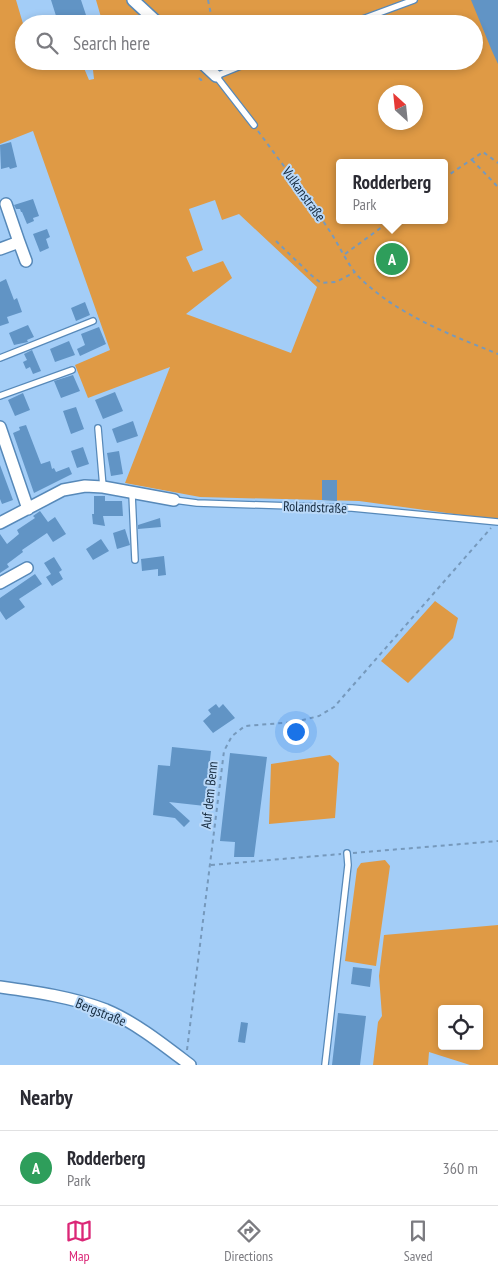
<!DOCTYPE html>
<meta charset="utf-8">
<style>
:root{--surface:#fff;--page:#f7f7f7;--text:#2b2b33;--muted:#7c7c81;--line:#e1e1e2;--accent:#db2777}
body{margin:0;font-family:"PT Sans Narrow",sans-serif;background:var(--page);color:var(--text)}
.controls{position:absolute;right:15px;bottom:15px;display:grid;overflow:hidden;border-radius:5px;box-shadow:0 2px 8px #0003}
.controls button{width:45px;height:45px;display:grid;place-items:center;padding:0;border:0;border-bottom:1px solid var(--line);background:var(--surface);color:var(--text);font:25px sans-serif}
.compass{position:absolute;left:378px;top:85px;width:45px;height:45px;border-radius:50%;background:var(--surface);box-shadow:0 2px 8px #0003;rotate:333deg}
.you{position:absolute;left:295px;top:731px;width:18px;height:18px;margin:-12px;border:4px solid #fff;border-radius:50%;background:#1a73e8;box-shadow:0 0 0 8px #1a73e833}
.badge{display:grid;place-items:center;width:32px;height:32px;border-radius:50%;background:var(--accent);color:#fff;font-size:16px;font-weight:700}
.pin{position:absolute;translate:-50% -50%;border:2px solid #fff;box-shadow:0 1px 5px #0006}
.popup{position:absolute;left:336px;top:159px;width:112px;height:65px;box-sizing:border-box;display:grid;place-content:center;border-radius:5px;background:var(--surface);filter:drop-shadow(0 1px 4px #0005);font-size:16px;white-space:nowrap;color:var(--muted)}
.popup b{font-size:19px;color:var(--text)}
.popup::after{content:'';position:absolute;left:50%;top:100%;margin-left:-10px;border:10px solid transparent;border-top-color:var(--surface)}
.list{margin:0;padding:0;list-style:none}
h2{display:flex;justify-content:space-between;align-items:center;height:65px;margin:0;padding:0 20px;font-size:21px}
h2 small{font-size:16px;font-weight:400;color:var(--muted)}
.list li{display:grid;grid-template-columns:32px 1fr auto;gap:15px;align-items:center;box-sizing:border-box;height:75px;padding:0 20px;border-top:1px solid var(--line)}
.list b{display:block;font-size:19px;white-space:nowrap}
.list p{margin:0;font-size:16px;white-space:nowrap;color:var(--muted)}
.list em{font-size:16px;font-style:normal;color:var(--muted)}
.icon{flex:none;width:28px;height:28px;fill:none;stroke:currentColor;stroke-width:2;stroke-linecap:round;stroke-linejoin:round}
.map{position:relative;flex:none;width:498px;height:1065px;overflow:hidden}
.search{position:absolute;background:var(--surface);box-shadow:0 2px 8px #0003;left:15px;right:15px;top:15px;height:55px;display:flex;align-items:center;gap:12px;box-sizing:border-box;padding:0 18px;border-radius:28px;color:var(--muted);font-size:19px}
.sheet{height:140px;background:var(--surface)}
nav{display:flex;justify-content:space-around;align-items:center;box-sizing:border-box;height:70px;border-top:1px solid var(--line);background:var(--surface);font-size:14px;color:var(--muted)}
nav a{display:grid;justify-items:center;gap:2px}
nav .on{color:var(--accent)}
.map>svg:first-child{display:block}
</style>
<div class="map">
<svg width="498" height="1065" viewBox="0 0 498 1065">
<rect width="100%" height="100%" fill="#a3cdf7"/>
<path fill="#df9a45" fill-rule="evenodd" d="M0,0H16L24,27V61H81L89,80L94,79L92,61H194L199,66L211,65L208,61H474V24H164L137,0H498V520L359,501L200,497L125,483L170,367L88,398L75,365L110,350L33,131L0,144ZM386,92H416V122H386ZM340,163H444V220H340ZM215,200L222,220L239,214L317,287L291,353L186,314L232,278L223,261L193,272L186,257L203,250L189,209Z
M96,0H129L154,24H103Z
M435,601L458,618L453,638L408,683L381,661Z
M330,755L339,763L335,818L269,824L271,764Z
M385,860L390,866L376,966L345,961L357,869L361,863Z
M498,925V1065H470L429,1052L428,1065H373L378,1022L382,1016L379,976L384,935ZM442,1009H479V1046H442Z"/>
<path fill="#6194c5" d="M51,0H81L89,24H71L69,15L57,19Z
M471,0H498V64L492,51Z
M11,142L17,167L10,169L9,167L1,169L0,145Z
M33,199L39,216L33,218L34,221L27,224L22,212H21L20,209H16L14,205Z
M47,229L50,237L46,239L49,248L40,252L33,234Z
M6,279L14,300L17,298L22,312L7,317L9,323L0,326V282Z
M85,302L90,315L76,321L71,308Z
M28,325L34,337L27,340L28,342L14,345L9,333Z
M99,327L106,344L80,356L77,349L85,345L81,334Z
M69,341L75,355L55,362L50,349Z
M32,350L41,371L33,374L30,367L26,369L23,362L27,360L24,354Z
M73,375L80,391L61,398L54,381Z
M115,392L123,411L103,419L95,400Z
M23,393L30,410L15,416L8,400Z
M76,407L84,429L71,434L63,411Z
M133,421L138,436L117,443L112,429Z
M26,425L41,464L50,461L52,469L54,468L56,472L69,467L72,474L34,493L13,433L20,430L19,427Z
M83,447L89,464L77,468L71,451Z
M119,451L123,474L111,476L107,453Z
M0,465L13,500L2,504L0,499Z
M322,480H337V501L322,500Z
M94,496H105V501H122L123,516H103L105,526L93,524L92,514H94Z
M40,511L48,522L55,517L66,534L53,542L47,533L22,550L23,552L7,564L9,567L0,573V534L7,544L19,534L17,530L35,518L33,516Z
M160,518L161,527L138,529V525Z
M125,529L130,545L117,549L113,533Z
M101,539L109,551L93,560L86,549Z
M164,556L166,575L158,576V569L142,571L141,559Z
M54,557L62,570L59,572L63,579L52,586L46,577L51,574L44,563Z
M35,574L42,584L19,599L25,607L6,620L0,611V598Z
M216,704L219,708L223,704L235,718L213,733L203,721L211,714L208,710Z
M172,747L211,751L205,806L169,802L190,821L184,827L175,818L153,815L158,765L170,766Z
M230,753L267,757L254,857H234L235,842L220,841Z
M353,967L372,969L370,987L351,984Z
M338,1013L366,1016L360,1065H332Z
M241,1022L248,1023L245,1043L238,1042Z"/>
<g fill="none" stroke-linecap="round" stroke-linejoin="round">
<g stroke="#5789b9" stroke-width="8">
<path id="service" d="M349,24L414,0
M253,61L216,76L254,125
M0,358L93,321
M0,396L72,370
M98,428L103,487
M132,494L135,560
M174,500L197,503L352,508L498,522
M325,1065L348,865L347,853"/>
</g>
<g stroke="#5789b9" stroke-width="14">
<path id="minor" d="M133,0L159,24
M200,61L216,76
M19,242L26,261
M0,249L19,242L6,204
M0,427L28,509
M0,523L63,490L85,486L103,487L174,500
M0,583L27,568
M0,987C36,992 72,997 106,1010C135,1022 165,1046 190,1065"/>
</g>
<path stroke="#7699bc" stroke-width="2" stroke-dasharray="4 4" stroke-linecap="butt" d="M208,0L213,24
M199,78L201,80L205,78
M258,131C282,164 307,196 329,230C340,246 348,267 362,280C400,316 451,335 498,354
M472,160L498,187
M444,178L483,152L498,163
M276,241L311,275L321,283L336,282L355,272
M345,254L382,227L389,220
M353,853L498,841
M211,865L341,854
M187,1050L224,751L232,736L245,726L295,722L319,716L334,707L491,528"/>
<use href="#service" stroke="#fff" stroke-width="5.5"/>
<use href="#minor" stroke="#fff" stroke-width="11"/>
</g>
<g text-anchor="middle" stroke-width="4" stroke-linejoin="round" paint-order="stroke">
<g font-size="14" fill="#152a3e" stroke="#bad9f9">
<text transform="translate(304 194) rotate(54)" y="5">Vulkanstraße</text>
<text transform="translate(315 507) rotate(2)" y="5">Rolandstraße</text>
<text transform="translate(209 795) rotate(-84)" y="5">Auf dem Benn</text>
<text transform="translate(101 1012) rotate(22)" y="5">Bergstraße</text>
</g>
</g>
</svg>
<div class="controls">
<button><svg class="icon" aria-label="locate" viewBox="0 0 24 24"><circle cx="12" cy="12" r="6"/><path d="M12 2v4M12 18v4M2 12h4M18 12h4"/></svg></button>
</div>
<svg class="compass" viewBox="-18 -18 36 36"><path d="M0-13l5 13h-10z" fill="#e53935"/><path d="M0 13l5-13h-10z" fill="#7c7c81"/></svg>
<div class="you"></div>
<div class="pin badge" style="left:392px;top:259px;background:#2e9e5b">A</div>
<div class="popup"><b>Rodderberg</b>Park</div>
<div class="search"><svg class="icon" aria-label="search" viewBox="0 0 24 24"><circle cx="10" cy="10" r="6"/><path d="M15 15l6 6"/></svg>Search here</div>
</div>
<section class="sheet">
<h2>Nearby<small></small></h2>
<ul class="list">
<li><span class="badge" style="background:#2e9e5b">A</span><div><b>Rodderberg</b><p>Park</p></div><em>360 m</em></li>
</ul>
</section>
<nav>
<a class="on"><svg class="icon" aria-label="map" viewBox="0 0 24 24"><path d="M3 6l6-2 6 2 6-2v14l-6 2-6-2-6 2zM9 4v14M15 6v14"/></svg>Map</a>
<a><svg class="icon" aria-label="directions" viewBox="0 0 24 24"><path d="M12 3l9 9-9 9-9-9zM9 14v-3h6M13 9l2 2-2 2"/></svg>Directions</a>
<a><svg class="icon" aria-label="saved" viewBox="0 0 24 24"><path d="M7 4h10v16l-5-4-5 4z"/></svg>Saved</a>
</nav>
